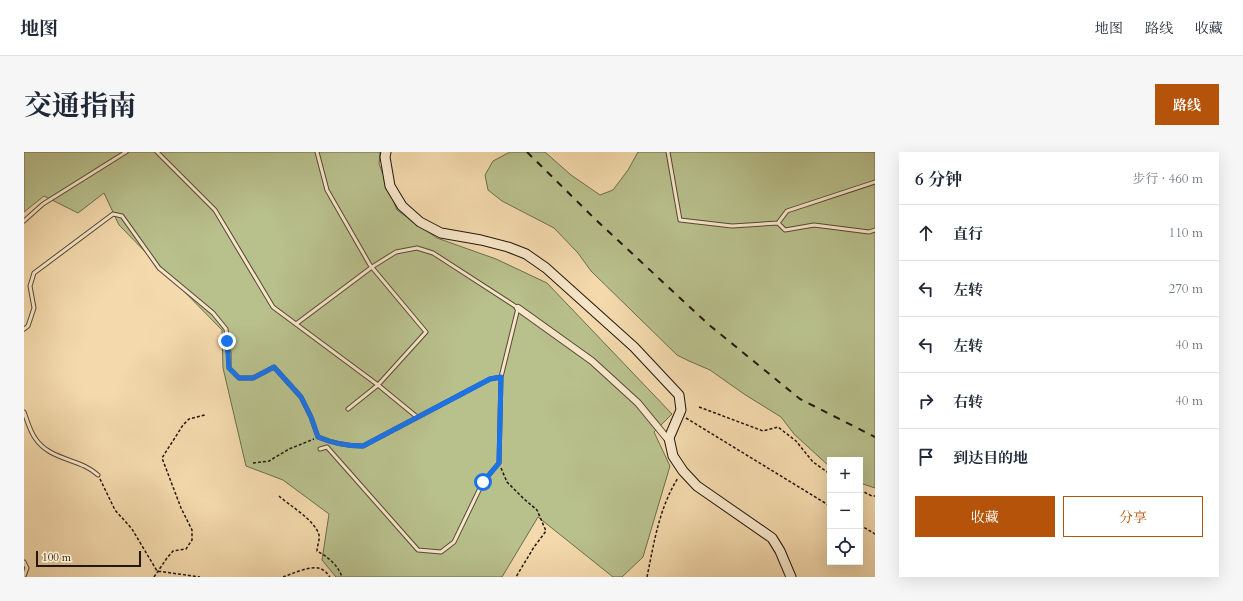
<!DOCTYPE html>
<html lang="zh">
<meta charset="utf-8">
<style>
:root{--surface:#fff;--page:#f6f6f7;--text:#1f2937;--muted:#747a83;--line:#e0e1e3;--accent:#b45309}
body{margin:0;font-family:Cardo,"Noto Serif SC",serif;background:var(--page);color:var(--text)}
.controls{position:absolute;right:12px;bottom:12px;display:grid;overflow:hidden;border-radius:0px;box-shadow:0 4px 16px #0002}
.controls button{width:36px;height:36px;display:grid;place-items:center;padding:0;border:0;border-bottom:1px solid var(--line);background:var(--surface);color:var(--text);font:20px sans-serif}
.scale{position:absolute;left:12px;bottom:10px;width:105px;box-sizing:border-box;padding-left:4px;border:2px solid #21170e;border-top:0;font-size:11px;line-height:14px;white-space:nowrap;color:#21170e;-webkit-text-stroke:3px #f7e6c9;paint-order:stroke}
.stop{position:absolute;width:12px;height:12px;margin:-9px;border:3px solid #1a73e8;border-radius:50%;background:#fff}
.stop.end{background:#1a73e8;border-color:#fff;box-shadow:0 1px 4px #0008}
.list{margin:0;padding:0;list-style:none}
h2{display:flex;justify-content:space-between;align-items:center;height:52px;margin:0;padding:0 16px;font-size:17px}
h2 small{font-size:13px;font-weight:400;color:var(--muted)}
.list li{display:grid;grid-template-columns:26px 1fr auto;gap:12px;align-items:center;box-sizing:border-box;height:56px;padding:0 16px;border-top:1px solid var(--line)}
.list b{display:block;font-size:15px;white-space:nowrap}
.list em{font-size:13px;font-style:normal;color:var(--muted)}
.actions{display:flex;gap:8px;padding:12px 16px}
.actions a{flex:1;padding:9px 0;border:1px solid var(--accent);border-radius:0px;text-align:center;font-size:14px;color:var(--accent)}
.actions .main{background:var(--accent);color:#fff}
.icon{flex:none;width:22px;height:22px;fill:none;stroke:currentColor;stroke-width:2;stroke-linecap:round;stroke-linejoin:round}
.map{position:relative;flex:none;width:851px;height:425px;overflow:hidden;border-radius:0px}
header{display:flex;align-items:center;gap:24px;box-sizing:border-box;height:56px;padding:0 20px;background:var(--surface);border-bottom:1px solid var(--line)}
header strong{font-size:19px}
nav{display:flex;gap:22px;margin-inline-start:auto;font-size:14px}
.intro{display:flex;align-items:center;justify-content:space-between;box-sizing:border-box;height:96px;padding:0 24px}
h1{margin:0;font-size:28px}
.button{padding:10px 18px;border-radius:0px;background:var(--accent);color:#fff;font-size:14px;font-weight:700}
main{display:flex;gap:24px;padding:0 24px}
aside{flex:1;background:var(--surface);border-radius:0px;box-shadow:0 4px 16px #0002}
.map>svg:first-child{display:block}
</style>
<header>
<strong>地图</strong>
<nav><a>地图</a><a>路线</a><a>收藏</a></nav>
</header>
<div class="intro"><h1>交通指南</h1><a class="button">路线</a></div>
<main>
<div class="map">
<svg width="851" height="425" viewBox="0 0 851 425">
<rect width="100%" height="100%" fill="#f3d9ac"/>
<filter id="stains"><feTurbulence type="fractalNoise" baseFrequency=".005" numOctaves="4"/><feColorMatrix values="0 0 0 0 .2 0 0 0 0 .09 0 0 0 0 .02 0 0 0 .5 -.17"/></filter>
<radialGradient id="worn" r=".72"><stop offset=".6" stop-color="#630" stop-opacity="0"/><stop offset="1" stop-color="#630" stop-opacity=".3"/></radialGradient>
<path fill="#b8c08c" stroke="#6c6c4d" d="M0,0H356L355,12L373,58L413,86L472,107L523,131L648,262L630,280L646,314L619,405L598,425H589L514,365L478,425H312L298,408L305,362L259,328L222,314L199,216L198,178L95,73L80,41L54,61L20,44L0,60Z
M486,0H521L547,23L576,43L589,38L604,18L614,0H851V336L836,331V308H806V315L770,282L757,265L720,242L686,218L665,209L653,203L567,119L554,101L530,76L478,49L464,38L461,23L469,9Z"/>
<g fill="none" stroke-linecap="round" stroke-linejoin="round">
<g stroke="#564836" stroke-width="5">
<path id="lane" d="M133,0L191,58L249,155L354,233L393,265
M293,0L303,38L346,113L402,180L354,233L324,257
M644,0L656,68L708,74L754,71
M851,30L763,59L754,71L761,78L790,73L845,80L851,78
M0,69L19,52L102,0
M272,172L348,115L372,100L393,96L409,101L494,156L477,225
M0,177L4,174L10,156L6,134L10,121L89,62L98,64L135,116L189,161L202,177L205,201V216L215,226H229L250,215L277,245L287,265L294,285C308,291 324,294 339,294L466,227L477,225L475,311L459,330L430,390L417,400L394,398L303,295L296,297
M0,260C3,268 6,279 11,286C26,309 56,306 74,323
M0,410L3,416L0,424"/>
</g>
<g stroke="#564836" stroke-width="8">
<path id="street" d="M494,156L568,209L614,251L646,290"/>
</g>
<g stroke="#21170e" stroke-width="11">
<path id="secondary" d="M362,0L361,5L366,34L378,54L396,70L417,81L457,88L484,95L502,102L522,116L610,195L655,243L657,258L645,286L649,304L659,319L673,334L748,386L756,399L767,425"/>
</g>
<path stroke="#21170e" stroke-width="1.5" stroke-dasharray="3 2" stroke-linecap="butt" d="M675,255L739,279L754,275L772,289L789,310L806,322
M662,266L806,354
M229,311L245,309L265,297L290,287
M477,316L483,330L500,347L513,358L522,379L510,395L492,425
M76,327L91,358L108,377L133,419L176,425
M836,338L848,344H851
M255,344C266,354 291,368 295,383C296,388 293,394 293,399C304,405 314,413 318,425
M836,373L851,382
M130,425L143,406L149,399L162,397L168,388V378L157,356L138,306L159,273L165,267L181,263
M259,425C268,422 290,411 299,418C302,419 304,423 306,425
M623,425C630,391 635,356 654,326"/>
<use href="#lane" stroke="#f7e6c9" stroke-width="3"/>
<use href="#street" stroke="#f7e6c9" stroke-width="6"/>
<use href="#secondary" stroke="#f7e6c9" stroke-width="9"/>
<path stroke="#21170e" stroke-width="2" stroke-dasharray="7 7" stroke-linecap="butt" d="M503,0L571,67L684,172L776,247L851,285"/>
</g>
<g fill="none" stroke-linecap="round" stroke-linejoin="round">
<path stroke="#1a73e8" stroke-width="5" d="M203,189L205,216L215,226H229L250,215L277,245L287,265L294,285C308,291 324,294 339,294L466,227L477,225L475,311L459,330"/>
</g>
<rect width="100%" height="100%" filter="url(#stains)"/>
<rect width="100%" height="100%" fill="url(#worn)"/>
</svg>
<div class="controls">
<button>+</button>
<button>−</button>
<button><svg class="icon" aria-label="locate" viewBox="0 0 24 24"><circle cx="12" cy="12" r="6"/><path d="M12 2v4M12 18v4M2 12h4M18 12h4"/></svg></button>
</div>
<div class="scale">100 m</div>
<div class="stop" style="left:459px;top:330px"></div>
<div class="stop end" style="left:203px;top:189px"></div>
</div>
<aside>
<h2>6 分钟<small>步行 · 460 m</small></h2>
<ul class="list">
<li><svg class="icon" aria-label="ahead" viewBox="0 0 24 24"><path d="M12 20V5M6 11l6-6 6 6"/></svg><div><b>直行</b></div><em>110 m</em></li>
<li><svg class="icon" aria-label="left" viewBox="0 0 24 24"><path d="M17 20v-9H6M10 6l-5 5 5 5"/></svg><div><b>左转</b></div><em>270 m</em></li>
<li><svg class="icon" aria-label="left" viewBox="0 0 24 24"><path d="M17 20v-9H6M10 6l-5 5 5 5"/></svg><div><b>左转</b></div><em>40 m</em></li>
<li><svg class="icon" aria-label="right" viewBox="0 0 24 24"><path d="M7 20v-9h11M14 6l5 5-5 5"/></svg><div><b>右转</b></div><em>40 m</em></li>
<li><svg class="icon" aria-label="arrive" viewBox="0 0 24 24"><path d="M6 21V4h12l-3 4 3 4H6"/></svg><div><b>到达目的地</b></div></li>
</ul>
<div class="actions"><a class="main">收藏</a><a>分享</a></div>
</aside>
</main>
